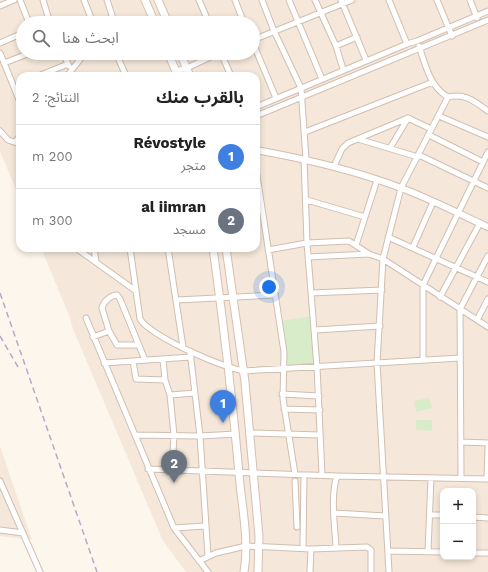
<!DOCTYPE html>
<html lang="ar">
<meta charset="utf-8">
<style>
:root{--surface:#fff;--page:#f2f2f2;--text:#222;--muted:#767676;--line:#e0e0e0;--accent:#0f766e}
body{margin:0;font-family:"Work Sans","Noto Sans Arabic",sans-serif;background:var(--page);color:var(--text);direction:rtl}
.controls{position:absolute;right:12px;bottom:12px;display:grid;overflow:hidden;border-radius:8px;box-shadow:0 2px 6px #0003}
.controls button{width:36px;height:36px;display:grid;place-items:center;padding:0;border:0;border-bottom:1px solid var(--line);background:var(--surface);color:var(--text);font:20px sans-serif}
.you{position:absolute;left:269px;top:287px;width:14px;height:14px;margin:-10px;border:3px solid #fff;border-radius:50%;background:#1a73e8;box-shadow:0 0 0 6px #1a73e833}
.badge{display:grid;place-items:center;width:26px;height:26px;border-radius:50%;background:var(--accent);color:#fff;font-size:13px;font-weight:700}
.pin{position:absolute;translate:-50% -33px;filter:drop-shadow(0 1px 2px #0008)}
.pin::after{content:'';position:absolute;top:21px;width:14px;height:12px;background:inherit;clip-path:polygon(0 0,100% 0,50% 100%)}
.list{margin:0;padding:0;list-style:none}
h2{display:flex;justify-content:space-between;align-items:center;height:52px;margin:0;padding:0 16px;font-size:17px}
h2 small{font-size:13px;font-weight:400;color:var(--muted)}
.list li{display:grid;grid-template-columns:26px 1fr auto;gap:12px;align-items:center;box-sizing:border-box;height:64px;padding:0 16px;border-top:1px solid var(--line)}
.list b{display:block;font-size:15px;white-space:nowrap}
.list p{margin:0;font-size:13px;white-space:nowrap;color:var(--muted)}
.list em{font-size:13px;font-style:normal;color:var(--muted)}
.icon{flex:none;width:22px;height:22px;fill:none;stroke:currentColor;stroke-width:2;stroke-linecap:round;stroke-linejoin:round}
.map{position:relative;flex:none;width:488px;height:572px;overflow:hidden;direction:ltr}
.search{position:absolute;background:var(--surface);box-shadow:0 2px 6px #0003;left:16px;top:16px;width:244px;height:44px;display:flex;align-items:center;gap:10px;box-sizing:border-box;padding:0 14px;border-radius:22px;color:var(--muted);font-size:15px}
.panel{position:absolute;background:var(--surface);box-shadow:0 2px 6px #0003;left:16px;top:72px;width:244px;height:180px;border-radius:12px;direction:rtl}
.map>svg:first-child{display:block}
</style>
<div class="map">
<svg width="488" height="572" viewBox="0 0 488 572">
<rect width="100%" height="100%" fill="#fdf6ec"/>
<path fill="#f5e8da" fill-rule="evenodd" d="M0,0H488V572H186L163,541L73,329L69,315L41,248H256V76H20V199L0,151ZM23,23H253V53H23ZM443,491H473V557H443Z
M0,446L32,540L0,536Z"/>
<path fill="#d8ecc9" d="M312,316L316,367L288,366L280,321Z
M429,398L432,408L416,412L414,401Z
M416,420H432V431L416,430Z"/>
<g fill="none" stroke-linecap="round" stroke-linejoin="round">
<g stroke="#d1beb0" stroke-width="7">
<path id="minor" d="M20,0L29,23
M43,0L50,23
M84,0L93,23
M107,0L112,15L108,23
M199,0L209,23
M235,0L244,23
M262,0L274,31L301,88L306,159
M289,0L322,79
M315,0L336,46L343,69
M341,0L366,60
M389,0L407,44
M437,0L452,36
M470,0L477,18
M0,6L14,0
M253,40L352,0
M0,43L23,33
M253,43L276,98
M336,46L357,37
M419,46C425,64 430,87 448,97C465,93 474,101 488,111
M0,53L20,102
M63,53L69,66
M116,53L126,76
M221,53L231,76
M4,63L30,53
M176,71L187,68L219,53
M38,76L68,64
M67,76L85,53
M256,107L407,44L417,41L488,11
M256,116L488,20
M439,116L488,137
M0,131L8,140L20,144
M305,132L433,82
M429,135L483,162
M358,139L418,157
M15,142L20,136
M390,148L408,118
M419,155L488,188
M304,159L307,243L317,367L322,475
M334,166L342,149L348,143L408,118L431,129
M256,169L284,352L283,399L295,474
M307,200L365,217
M388,237L488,282
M356,245L377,180
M413,247L433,202
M76,248L136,291
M94,248L96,262
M130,248L140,319L143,323C162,341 217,365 243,371L460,358
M168,248L183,347
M268,250L307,243L349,241L369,254L383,259L488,327
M308,257L369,254
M311,293L382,290
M440,297L480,223
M177,300L275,295
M86,318L174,528L208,572
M477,320L488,299
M315,330L380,326
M93,337L109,331
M139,345H117L109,331L102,308C103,302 111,295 117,295L120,299L145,360
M190,351L200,436L208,556
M163,360L165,380L170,395L174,435L172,470
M423,360V285L488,152
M133,361L136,379L165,380
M104,363L191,357
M282,394L319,396
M170,395L195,393
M284,409L320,410
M250,433L320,435
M136,435L200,436L236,434
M461,442L488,443
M148,469L337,476L488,479
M461,477L460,309L488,256
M487,479L488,447
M0,481L40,572
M295,481L297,527
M334,513L385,516
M430,515H443
M473,517L488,518
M174,528L205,526
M0,530L23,533
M303,547L304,475
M336,547C335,527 330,496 337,476
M388,551L443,552
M428,551L431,478
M473,553H488
M199,561L216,553L246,546L311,549L367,547L371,550V572
M310,572L311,549
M389,572L377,363L383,259L401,188L448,97"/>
</g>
<g stroke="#d1beb0" stroke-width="8">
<path id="tertiary" d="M256,150C306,159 354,170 401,188C431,199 459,214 488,227"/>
</g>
<g stroke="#d6c0b0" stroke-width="9">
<path id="secondary" d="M145,0L155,23
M158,0L168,23
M168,53L178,76
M180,53L190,76
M213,248C224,327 233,405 240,484C243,513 249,543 244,572
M226,248L245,382L259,536L258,572"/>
</g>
<use href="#minor" stroke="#fff" stroke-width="5"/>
<use href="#tertiary" stroke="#fff" stroke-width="6"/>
<use href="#secondary" stroke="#fff" stroke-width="7"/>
<path stroke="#b9a8c9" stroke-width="1.5" stroke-dasharray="6 4" stroke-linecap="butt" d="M0,293L97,572
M0,336L18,367"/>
</g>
</svg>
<div class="controls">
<button>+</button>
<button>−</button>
</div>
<div class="you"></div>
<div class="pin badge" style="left:223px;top:423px;background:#3f7fe0">1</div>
<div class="pin badge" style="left:174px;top:483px;background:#6b7280">2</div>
<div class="search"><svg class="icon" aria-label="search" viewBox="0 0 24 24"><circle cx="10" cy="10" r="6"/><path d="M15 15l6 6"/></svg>ابحث هنا</div>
<section class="panel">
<h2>بالقرب منك<small>النتائج: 2</small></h2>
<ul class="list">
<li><span class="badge" style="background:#3f7fe0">1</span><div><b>Révostyle</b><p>متجر</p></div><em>200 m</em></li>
<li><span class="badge" style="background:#6b7280">2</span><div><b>al iimran</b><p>مسجد</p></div><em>300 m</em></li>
</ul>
</section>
</div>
